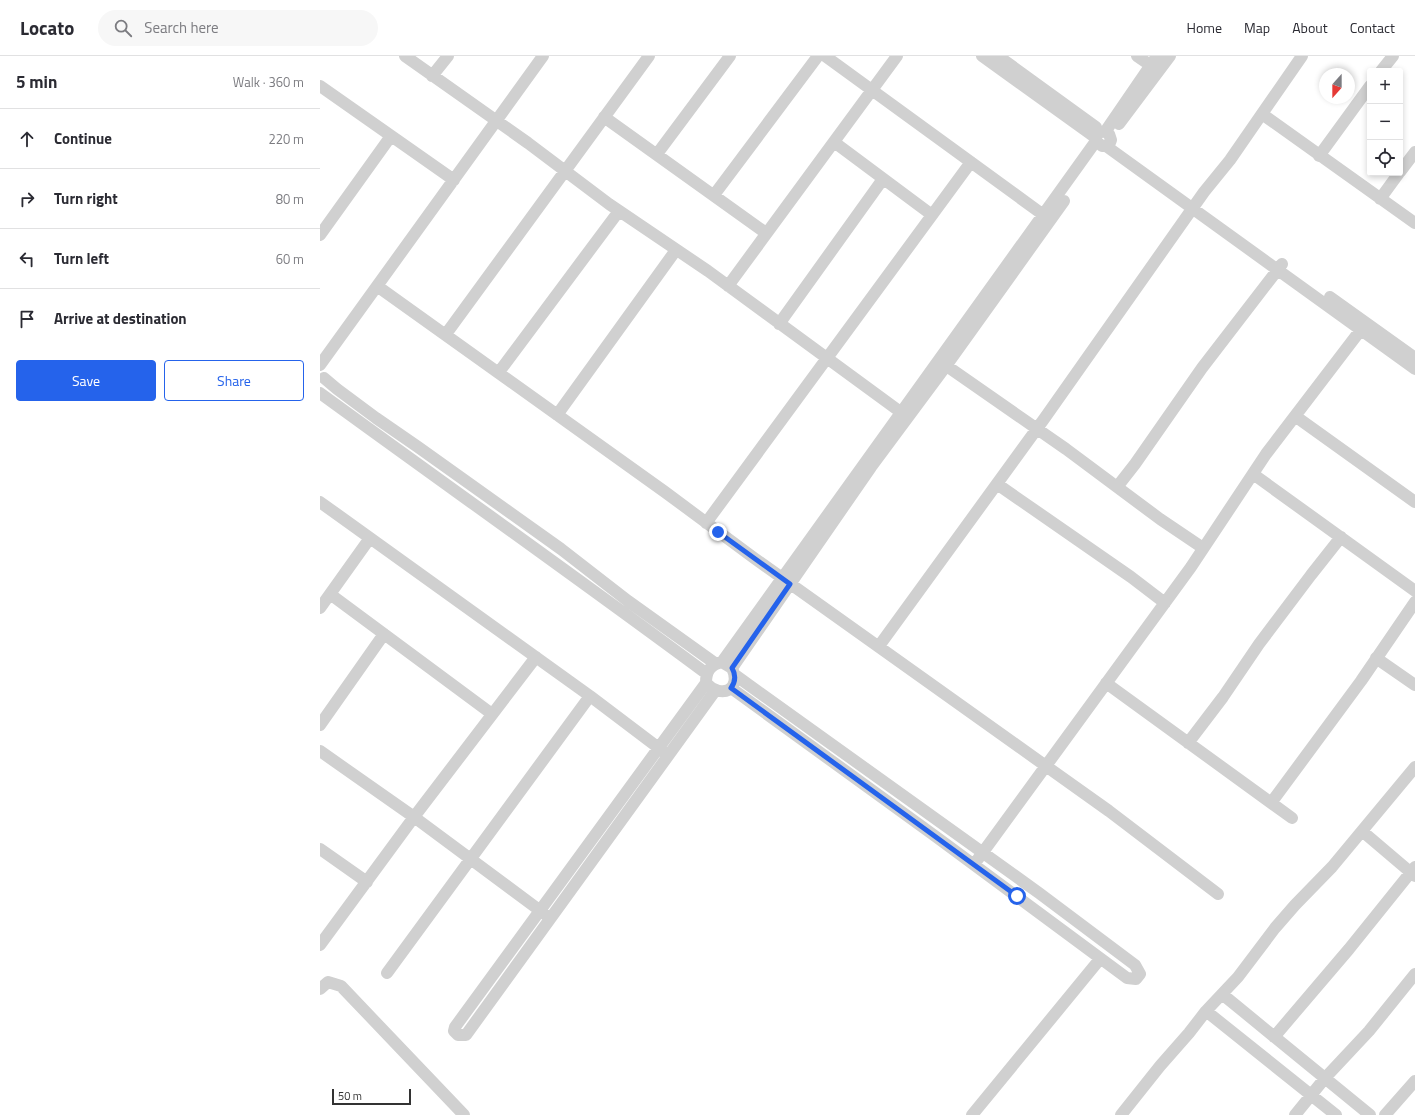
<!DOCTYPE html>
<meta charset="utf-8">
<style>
:root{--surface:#fff;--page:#f7f7f7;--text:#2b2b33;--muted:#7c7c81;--line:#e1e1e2;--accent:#2563eb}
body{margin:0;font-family:"Titillium Web",sans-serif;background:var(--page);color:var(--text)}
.controls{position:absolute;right:12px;top:12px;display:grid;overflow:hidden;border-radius:4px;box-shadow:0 2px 6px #0003}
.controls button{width:36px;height:36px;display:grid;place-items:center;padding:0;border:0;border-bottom:1px solid var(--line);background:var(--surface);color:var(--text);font:20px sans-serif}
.compass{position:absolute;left:999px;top:12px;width:36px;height:36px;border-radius:50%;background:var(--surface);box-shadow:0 2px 6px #0003;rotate:201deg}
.scale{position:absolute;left:12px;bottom:10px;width:79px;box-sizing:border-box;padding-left:4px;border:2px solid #333;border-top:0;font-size:11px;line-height:14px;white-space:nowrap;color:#333;-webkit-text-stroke:3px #fff;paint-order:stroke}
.stop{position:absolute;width:12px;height:12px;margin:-9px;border:3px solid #2563eb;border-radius:50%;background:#fff}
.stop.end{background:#2563eb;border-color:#fff;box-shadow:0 1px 4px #0008}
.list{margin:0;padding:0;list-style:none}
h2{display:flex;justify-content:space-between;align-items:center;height:52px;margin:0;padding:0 16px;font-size:17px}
h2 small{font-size:13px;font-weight:400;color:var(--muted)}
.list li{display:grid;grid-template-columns:26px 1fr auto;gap:12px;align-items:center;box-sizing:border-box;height:60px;padding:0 16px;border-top:1px solid var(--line)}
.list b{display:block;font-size:15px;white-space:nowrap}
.list em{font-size:13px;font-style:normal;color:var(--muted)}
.actions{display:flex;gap:8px;padding:12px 16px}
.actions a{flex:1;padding:9px 0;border:1px solid var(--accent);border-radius:4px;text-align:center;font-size:14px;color:var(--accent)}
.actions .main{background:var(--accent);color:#fff}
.icon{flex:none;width:22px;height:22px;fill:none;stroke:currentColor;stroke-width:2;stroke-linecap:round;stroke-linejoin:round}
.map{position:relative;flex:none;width:1095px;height:1059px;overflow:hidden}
header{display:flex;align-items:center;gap:24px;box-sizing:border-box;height:56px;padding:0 20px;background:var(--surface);border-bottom:1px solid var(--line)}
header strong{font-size:19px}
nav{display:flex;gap:22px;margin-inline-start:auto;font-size:14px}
.search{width:280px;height:36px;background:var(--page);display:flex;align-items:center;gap:10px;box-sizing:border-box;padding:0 14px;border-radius:22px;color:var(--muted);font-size:15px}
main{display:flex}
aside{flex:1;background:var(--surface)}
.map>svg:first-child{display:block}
</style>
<header>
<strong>Locato</strong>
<div class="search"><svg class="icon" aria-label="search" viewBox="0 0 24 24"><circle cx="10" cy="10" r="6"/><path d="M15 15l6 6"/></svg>Search here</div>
<nav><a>Home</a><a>Map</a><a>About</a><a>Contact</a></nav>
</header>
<main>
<aside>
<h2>5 min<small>Walk · 360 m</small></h2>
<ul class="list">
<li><svg class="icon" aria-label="ahead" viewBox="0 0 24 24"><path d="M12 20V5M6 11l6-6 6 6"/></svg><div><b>Continue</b></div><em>220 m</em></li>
<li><svg class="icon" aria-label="right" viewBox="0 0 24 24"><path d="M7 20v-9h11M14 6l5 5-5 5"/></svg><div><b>Turn right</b></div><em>80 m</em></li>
<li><svg class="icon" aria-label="left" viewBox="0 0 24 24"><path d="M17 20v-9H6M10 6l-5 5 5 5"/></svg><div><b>Turn left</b></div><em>60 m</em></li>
<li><svg class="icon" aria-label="arrive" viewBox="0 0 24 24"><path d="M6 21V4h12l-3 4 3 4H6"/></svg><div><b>Arrive at destination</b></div></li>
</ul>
<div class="actions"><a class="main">Save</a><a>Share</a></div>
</aside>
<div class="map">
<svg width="1095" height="1059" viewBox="0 0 1095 1059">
<rect width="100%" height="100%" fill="#fff"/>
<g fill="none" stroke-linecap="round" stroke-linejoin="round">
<path stroke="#d0d0d0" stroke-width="12" d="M85,0L208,87L289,148L388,215L586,360
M505,0L729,163
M662,0L776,82
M678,0L776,71
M817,0L836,13
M1061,15L1073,0
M112,20L128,0
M0,30L134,124
M942,58L1095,167
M284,61L446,177
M799,68L850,0
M785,76L789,78L791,84L789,89L782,90L776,85C775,79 779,75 785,76L837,0
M514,86L612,159
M786,90L1095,313
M337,98L410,0
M999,100L1050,30
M1080,116L1095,96
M394,139L498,0
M1060,143L1079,117
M0,179L71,80
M57,230L345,436L434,502L789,755L898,838
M408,230L577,0
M1010,241L1095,302
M459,268L563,123
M126,278L329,0
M621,306L746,393L840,463L883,492
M0,309L223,0
M179,316L299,155
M4,322L17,333L56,362L98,391L241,493L308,545L396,608
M0,337C129,431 259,523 387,618
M237,359L356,194
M975,360L1095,446
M933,418L1095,535
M677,428L811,521L845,547
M797,431L815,408L882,312L962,208
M0,446L270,640L344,696
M386,467L651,106
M10,538L172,658
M0,552L50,482
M559,590L724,363L884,136L910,104L982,0
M1056,602L1095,629
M402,606L776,85
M412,612L551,411L626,310L744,145
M386,627C402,644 422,633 412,612L402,606C390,609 386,615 386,627L135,971L134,975L138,979H146L395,635
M786,627L972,762
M411,632L615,780L807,922L816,923L820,918L815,909L719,837L415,619
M0,669L64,578
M868,687L903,641L939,588L991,519L1021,481
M0,695L94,761L226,859
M951,747L1041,625L1095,546
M1042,775L1095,820
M0,793L47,826
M658,803L871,511L946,398L1046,267
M0,889L94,761L216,601
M67,917L270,640
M0,933L8,926L21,930L144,1059
M902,938L1050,1059
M886,955L1016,1059
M954,981L1029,893L1095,811
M652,1059L780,903
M801,1059L840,1010L869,977L886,955L918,921L955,872L975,849L1012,811L1095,711
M975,1059L1005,1022L1049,975L1095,918
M1065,1059L1095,1025"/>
</g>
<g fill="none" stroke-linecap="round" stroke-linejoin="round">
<path stroke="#2563eb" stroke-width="5" d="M398,476L470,528L412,612C416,619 416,625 411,632L697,840"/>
</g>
</svg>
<div class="controls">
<button>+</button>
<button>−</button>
<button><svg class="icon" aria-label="locate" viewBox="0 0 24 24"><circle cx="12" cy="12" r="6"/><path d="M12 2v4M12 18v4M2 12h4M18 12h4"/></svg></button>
</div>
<svg class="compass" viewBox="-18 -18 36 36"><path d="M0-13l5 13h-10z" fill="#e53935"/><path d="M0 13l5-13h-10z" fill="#7c7c81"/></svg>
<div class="scale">50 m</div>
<div class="stop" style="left:697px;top:840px"></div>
<div class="stop end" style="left:398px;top:476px"></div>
</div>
</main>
